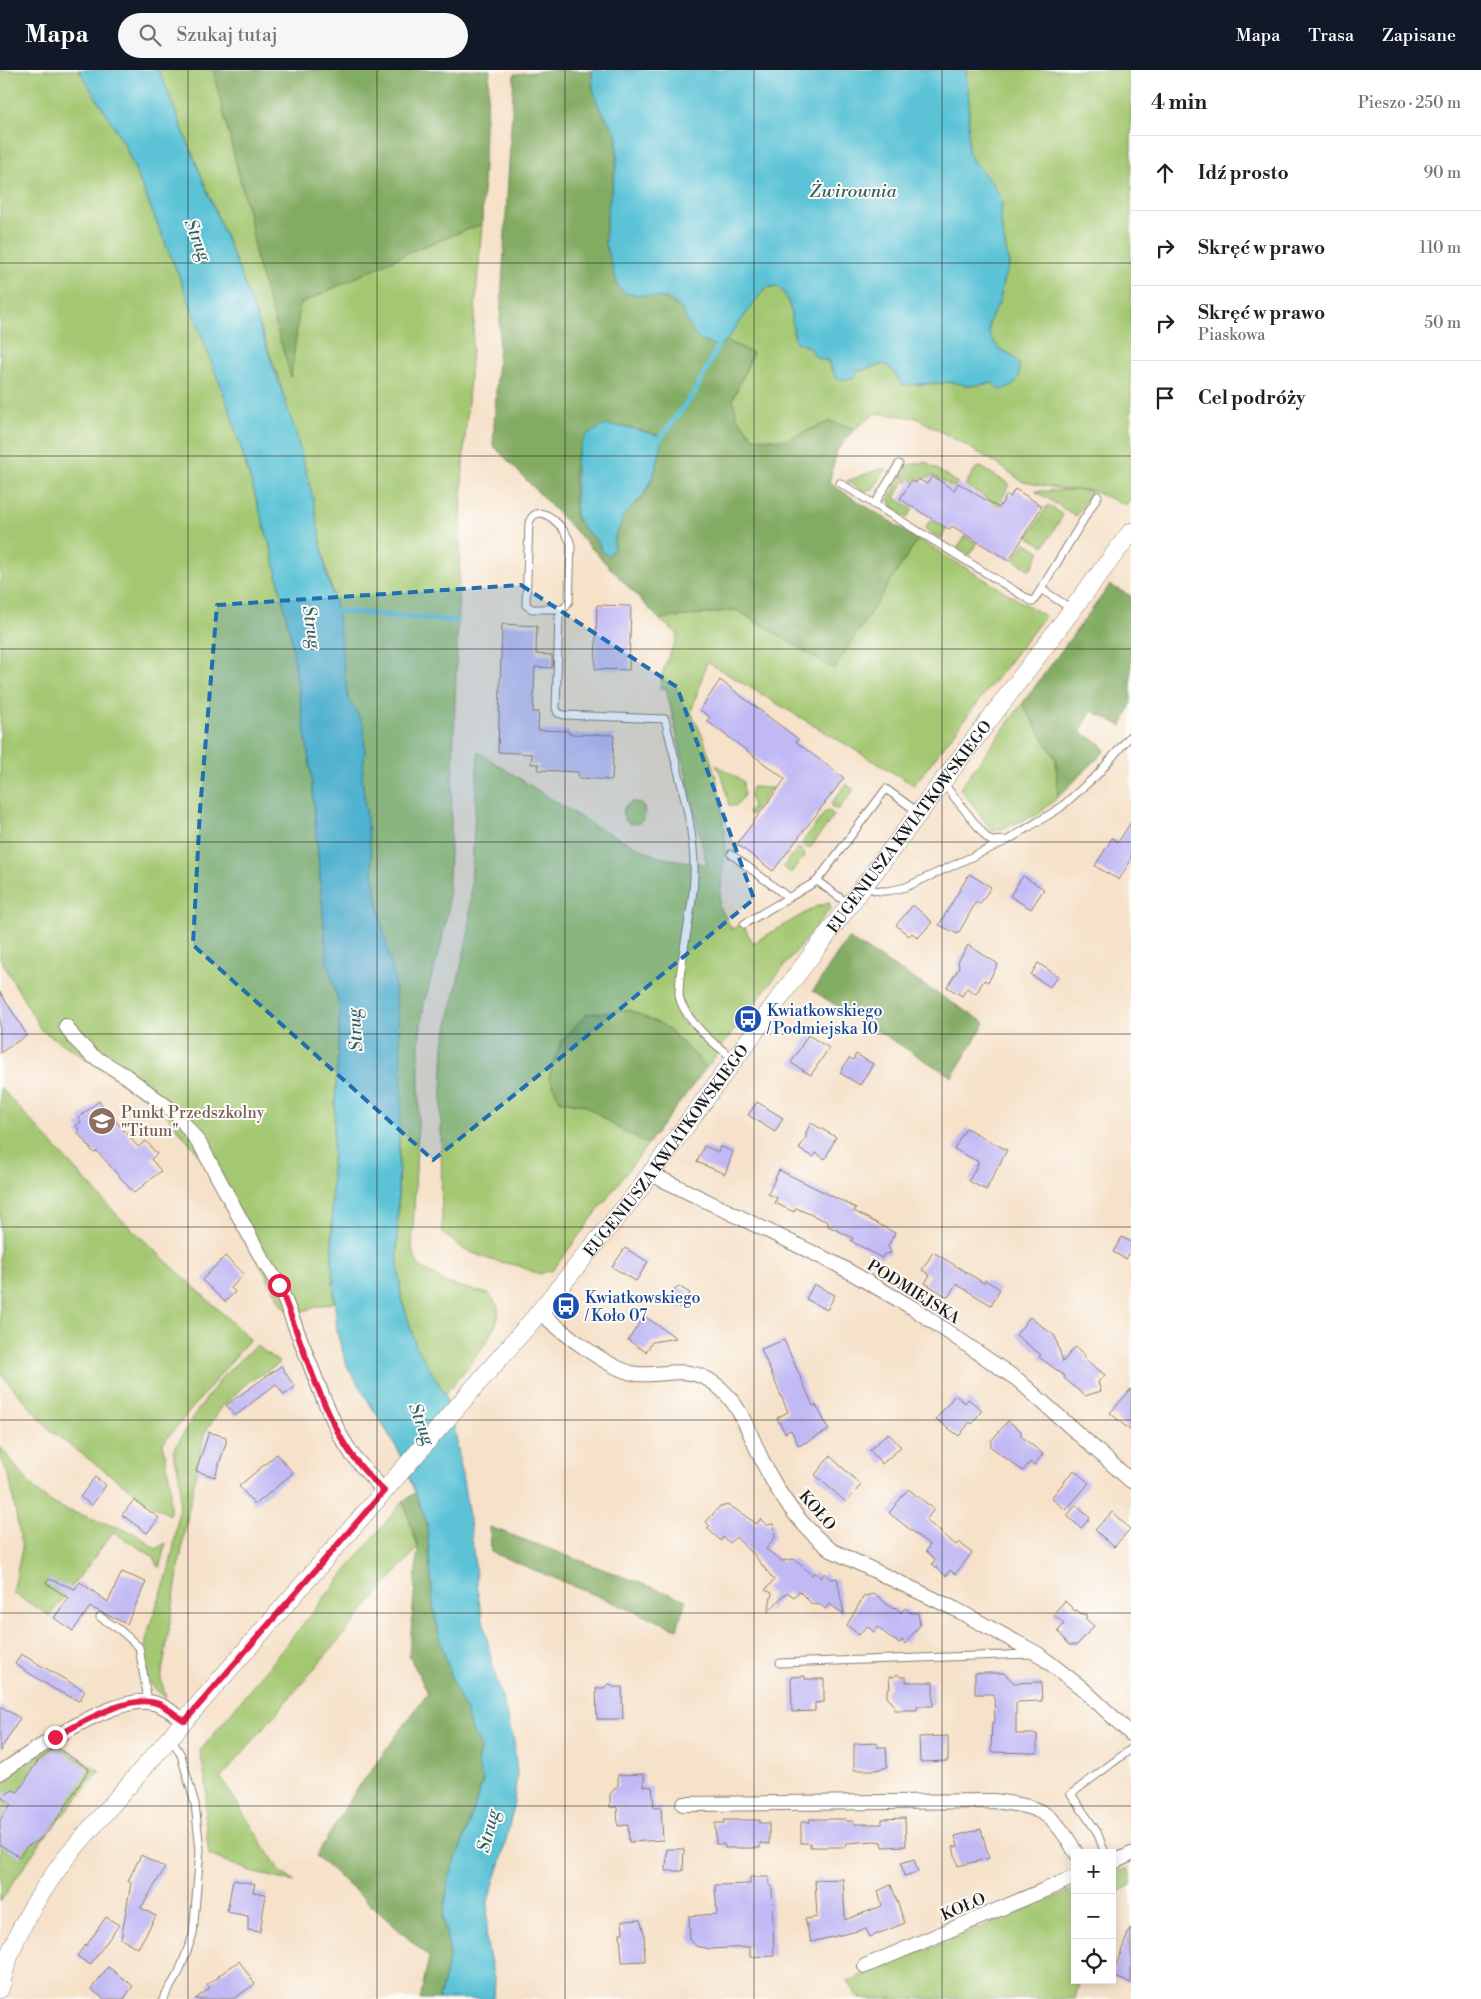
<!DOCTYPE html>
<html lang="pl">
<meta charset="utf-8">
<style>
:root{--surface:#fff;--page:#f6f6f6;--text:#202124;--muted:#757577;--line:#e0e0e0;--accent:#111827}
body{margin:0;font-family:"Libre Bodoni",serif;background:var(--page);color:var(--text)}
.controls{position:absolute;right:15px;bottom:15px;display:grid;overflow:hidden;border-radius:0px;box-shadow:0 2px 12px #0003}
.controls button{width:45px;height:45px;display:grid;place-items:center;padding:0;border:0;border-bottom:1px solid var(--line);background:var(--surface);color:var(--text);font:25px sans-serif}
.stop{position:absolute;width:15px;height:15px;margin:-11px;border:4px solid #e11d48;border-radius:50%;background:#fff}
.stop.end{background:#e11d48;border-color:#fff;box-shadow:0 1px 5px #0008}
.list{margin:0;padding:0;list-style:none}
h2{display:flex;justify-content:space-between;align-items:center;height:65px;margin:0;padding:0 20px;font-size:21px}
h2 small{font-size:16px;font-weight:400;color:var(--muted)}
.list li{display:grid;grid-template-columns:32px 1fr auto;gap:15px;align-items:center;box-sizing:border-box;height:75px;padding:0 20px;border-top:1px solid var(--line)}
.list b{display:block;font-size:19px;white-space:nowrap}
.list p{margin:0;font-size:16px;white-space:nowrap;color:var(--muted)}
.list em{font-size:16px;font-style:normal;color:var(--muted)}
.icon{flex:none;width:28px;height:28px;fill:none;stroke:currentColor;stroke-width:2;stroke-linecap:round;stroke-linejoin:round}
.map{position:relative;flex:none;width:1131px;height:1929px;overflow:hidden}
header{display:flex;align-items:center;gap:30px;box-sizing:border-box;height:70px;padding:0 25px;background:var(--accent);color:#fff}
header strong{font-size:24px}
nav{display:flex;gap:28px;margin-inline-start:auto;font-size:18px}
.search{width:350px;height:45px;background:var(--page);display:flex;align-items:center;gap:12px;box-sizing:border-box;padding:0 18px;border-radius:28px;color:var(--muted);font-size:19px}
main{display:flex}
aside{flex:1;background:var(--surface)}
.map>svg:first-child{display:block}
</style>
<header>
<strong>Mapa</strong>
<div class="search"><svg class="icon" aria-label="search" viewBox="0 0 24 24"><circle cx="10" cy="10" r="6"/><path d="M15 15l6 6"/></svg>Szukaj tutaj</div>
<nav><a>Mapa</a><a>Trasa</a><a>Zapisane</a></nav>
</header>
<main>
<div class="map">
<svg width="1131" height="1929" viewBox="0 0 1131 1929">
<rect width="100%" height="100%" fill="#fdfcf7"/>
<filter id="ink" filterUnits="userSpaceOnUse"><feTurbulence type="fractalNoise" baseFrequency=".02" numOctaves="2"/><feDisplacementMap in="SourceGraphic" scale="10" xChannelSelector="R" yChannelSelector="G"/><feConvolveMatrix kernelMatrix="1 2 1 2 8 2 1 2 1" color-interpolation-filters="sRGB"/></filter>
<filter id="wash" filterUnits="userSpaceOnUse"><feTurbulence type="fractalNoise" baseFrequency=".0096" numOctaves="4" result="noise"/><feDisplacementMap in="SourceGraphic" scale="20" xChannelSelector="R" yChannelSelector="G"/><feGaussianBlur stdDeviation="1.12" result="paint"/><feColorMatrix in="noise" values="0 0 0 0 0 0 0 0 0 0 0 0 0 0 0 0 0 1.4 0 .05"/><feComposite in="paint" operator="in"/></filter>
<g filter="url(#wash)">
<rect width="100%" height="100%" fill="#f6e1c9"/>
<path fill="#a4c872" stroke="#607247" d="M0,0H79L124,73L181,211L229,338L272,482L291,568L311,703L327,890L340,939L332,1094V1194L334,1232L296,1243L284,1238L200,1086L163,1041L148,1029L41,960L0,888Z
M159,0H213L252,158L256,189L291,305L300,234L412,181L482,154L463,393L448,839L441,875L424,933L419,971V1034L412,1181L419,1196L446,1213L489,1224C492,1228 496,1233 498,1237C504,1260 459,1306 445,1324L416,1276L401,1226L397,1184L401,983L394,909L375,820L362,707L365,682L364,655L348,628L337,541L280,312L248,223Z
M966,0H1131V429L1127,435L1089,420L1091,422L1076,446L1035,421L1089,420L1062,419L1023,412L993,391L917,348L876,343L855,359L830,351L786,370L754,368L737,347L733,329L753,283L726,271L765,218L778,216L786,225L790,236L794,251L793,263L800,273L808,277L817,288L828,291L832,302L858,301L885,294L894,302L919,315L952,312L969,316L992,313L1013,286L999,279L989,264V252L1000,230L1003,211L1009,195L1001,154L1002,130L992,113L973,91L968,81L969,32Z
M925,392L957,412L954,418L932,405L930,407L920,409L918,407L915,412L900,404L905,396Z
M981,397L1009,414L999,436L965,415L976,398Z
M880,399H887L872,420H862L847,411Z
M901,406L909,411L908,413L904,411L895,428L913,439L907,448L893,438L889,428Z
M1048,435L1063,445L1044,476L1028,467Z
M930,450L946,459L941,469L925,459Z
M965,466L977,473L969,485L957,479Z
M918,469L1045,546L914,715L707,592L691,642L703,667L718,713L726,774L719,836L732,859L742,853L753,873L817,836L826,834L829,831L831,838L752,936L707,997L665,956L560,1031L585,1035L616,1057L648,1074L553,1200L539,1204L519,1196L491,1190L465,1180L442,1163L441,1048L444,973L469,860L478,682L592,755L658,787L707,795L666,618H660C661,598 672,582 678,564L659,549L737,540L834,598Z
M1025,472L1040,482L1030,500L1014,490Z
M1022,634L1056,689L1058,727L1039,744L993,762L960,718Z
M716,695L743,711L744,725L736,736L729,735L724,712Z
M846,714L854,720L839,739H836L832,737V733Z
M752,717L772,718L751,745L748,743L753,737L750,726Z
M623 743a11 11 0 1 1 22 0a11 11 0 1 1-22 0Z
M826,741H829L833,744V747L811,777L807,778L803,775V771Z
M797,779H801L805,785L791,803L783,797Z
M0,1017L119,1147L250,1269L163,1373L170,1412V1445L153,1436L52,1362L0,1303Z
M256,1275L280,1293L248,1312L222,1337L204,1364L185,1459L161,1610L166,1627C122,1603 157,1541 167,1506C172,1489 175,1470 177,1453C179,1440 181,1424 180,1411C179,1401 175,1390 173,1381L199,1338L224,1305Z
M0,1377L35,1420L54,1434L67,1440L134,1463L156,1479L166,1473L159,1498L154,1487L113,1462L50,1546L13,1523L22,1478L9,1405L0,1389Z
M403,1431L418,1477L221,1708L280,1801L295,1812L255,1803L209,1785L205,1748L207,1719L200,1681Z
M52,1672L100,1701L42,1770L0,1832V1707Z
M1127,1798L1131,1807V1815L1112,1826V1804Z
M1075,1819V1910H1080L1075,1929H859L848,1911Z"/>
<path fill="#83ac64" stroke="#506440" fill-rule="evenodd" d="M213,0H490L485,58L482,154L412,181L300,234L291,307L256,189L252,158Z
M552,0L592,1L593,18L598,35L617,65V92L608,138L605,173L624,223C676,227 675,228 702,271L718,276L726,271L753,283L733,329L737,347L754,368L786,370L830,351L855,359L837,381L829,413L918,469L834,599L737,540L659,549L493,375L514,4ZM630,358L661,366C660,387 655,407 644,425C640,432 632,436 627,442C619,451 614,466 614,477L602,482C596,465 581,462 576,448C574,442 574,394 576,388C578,381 582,373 585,366Z
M1110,515L1131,526V634L1122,656L1092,641L1080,662L1101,674L1105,681L1058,727L1056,689L1022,634Z
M848,868L985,953L952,1007L813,921Z
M629,940L665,956L707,997L648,1074L616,1057L585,1035L560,1031L549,1007L561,972L586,944Z
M415,1423L427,1453L433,1535L441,1573L454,1615L465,1639L472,1662L481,1676L477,1694L483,1710L464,1769L449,1808L443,1847L450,1885L439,1929H420L429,1887L316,1786L355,1722L428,1623L409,1586L418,1477L403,1431Z
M490,1457L686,1530L677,1559L491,1482Z"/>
<path fill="#5bc3d7" stroke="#3c707a" d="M79,0H159L248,223L295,360L313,428L327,506L337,541L348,628L364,655L365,682L362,707L375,820L394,909L401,983L402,1033L399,1067L397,1184L401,1226L416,1276L445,1324L455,1361L470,1453L479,1530L492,1593L514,1671L517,1704L513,1740L501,1791L488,1831L486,1868L495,1914L493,1929H439L450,1885L443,1847L449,1808L464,1769L483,1711L477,1694L481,1676L472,1662L465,1639L454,1615L441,1573L433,1535L427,1453L398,1380L347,1296L337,1263L332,1194V1094L340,939L327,890L311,703L291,568L272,482L229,338L181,211L124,73Z
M592,0H966L969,32L968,81L973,91L992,113L1002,130L1001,154L1009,195L1003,211L1000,230L989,252V264L999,279L1013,286L1019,294V306L1014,315L1001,320L992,313L969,316L952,312L902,315L894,302L885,294L858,301L852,309H837L828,291L817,288L808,277L796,272C789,250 797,237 778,216L765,218L726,271L718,276L702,271L694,264L681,238L670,229L624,223L618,216L605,173L608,138L617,92V65L598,35L593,18Z
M605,355L630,358L661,366L660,382L654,404L643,426L626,443L614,468V477L609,486L602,482L599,473L594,467L585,460L576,447V389L585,366Z"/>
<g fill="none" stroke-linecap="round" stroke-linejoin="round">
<path stroke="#5bc3d7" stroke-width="5.5" d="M658,371L695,322L718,276
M337,541L456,551"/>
</g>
<g id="blocks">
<path fill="#c1b9f4" d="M932,406L954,420L958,413L999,438L1007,425L1010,427L1015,419L1042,436L1009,491L952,456L950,460L900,429L911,411L916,413L918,409L927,414Z
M597,535L631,536L629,600L595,599Z
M502,554L537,556L536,584L552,585V598L535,597L533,642H539L538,660L569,661V664L614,665L612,710L578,708V702L538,700L539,694H531L532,684L498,682Z
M720,610L798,669L796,672L844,708L773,801L737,774L785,709L707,651L710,647L700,640Z
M1131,752V790L1119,810L1095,796L1112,768L1118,772Z
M969,804L991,817L980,834L976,832L958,864L939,855Z
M1023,806L1044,819L1031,839L1010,826Z
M913,835L932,852L918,868L912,863L909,866L896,855Z
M968,875L998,894L988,912L984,910L976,924L967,918L962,926L947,917L959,898L958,892Z
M1038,893L1058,906L1050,917L1031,905Z
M0,922L27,965L0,983Z
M808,965L829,978L811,1005L791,993Z
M856,984L873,994L860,1015L840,1003L849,988L853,990Z
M99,1031L138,1077L146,1071L157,1084L151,1089L161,1101L134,1123L97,1081L94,1083L77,1062L80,1060L76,1056L81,1052L78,1048Z
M757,1032L783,1048L775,1062L748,1045Z
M811,1053L836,1067L825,1089L816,1083L813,1087L799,1079L806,1067V1062Z
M966,1058L1007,1080L986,1120L969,1111L979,1092L954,1079Z
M704,1076L718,1082L720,1076L733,1082L725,1104L697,1092Z
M779,1100L856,1138L854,1141L895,1163L888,1176L891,1183L884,1184L882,1188L851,1171L853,1168L828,1156V1152L796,1138L794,1142L775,1133L777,1128L768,1124Z
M1122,1167L1131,1172V1180L1126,1189L1113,1182Z
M625,1178L648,1192L636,1211L612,1197Z
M933,1182L984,1213L985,1210L1000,1219L991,1235L956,1214L948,1227L925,1213L930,1205L922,1200Z
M225,1186L244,1204L231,1218L235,1222L225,1232L202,1210Z
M814,1214L835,1225L827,1240L806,1229Z
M678,1216L690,1223L680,1238L668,1230Z
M644,1246L662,1258L676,1268L652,1272L646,1282L628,1270Z
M1030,1247L1055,1266L1063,1292L1075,1277L1084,1284L1085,1289L1105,1305L1098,1312L1101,1321L1085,1326L1064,1308L1065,1306L1039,1287L1041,1285L1016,1265Z
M784,1270L813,1336L816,1335L829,1360L799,1376L791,1360L785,1363L777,1348L788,1342L761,1279Z
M281,1296L295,1317L284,1325L276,1314L235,1346L226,1335Z
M1131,1319V1361L1110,1343Z
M955,1325L965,1333L968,1329L982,1340L972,1354L970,1352L959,1366L936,1349Z
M1008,1351L1021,1361V1366L1043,1384L1034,1395L1030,1392L1023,1401L991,1377V1371Z
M209,1362L226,1367V1373L215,1407L196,1401Z
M888,1363L901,1377L882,1394L870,1380Z
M277,1384L293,1403L255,1435L239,1416Z
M830,1386L861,1415L846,1432L815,1405Z
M1074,1400L1089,1413L1066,1440L1051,1428Z
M95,1407L106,1415L92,1435L80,1427Z
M908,1419L934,1439L926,1450L956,1475L959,1472L972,1483L955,1504L950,1500L946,1506L932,1494L935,1489L926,1481L930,1475L889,1443Z
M134,1430L159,1448L147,1463L122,1445Z
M729,1435L757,1454L760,1449L767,1455L774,1454L775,1467L766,1479L782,1491L794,1489L812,1505L814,1502L821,1508L824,1503L830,1509L837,1508L844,1544L829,1534L825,1539L821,1535L812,1534L799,1521L794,1527L787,1522L768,1542L772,1523L765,1520L774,1510L751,1481L748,1480L736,1467L730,1473L723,1467L721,1471L707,1458L710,1456L706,1452L719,1437Z
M1076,1435L1090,1448L1081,1458L1067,1446Z
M1112,1442L1130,1459L1114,1477L1095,1460Z
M122,1502L146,1512L127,1554L90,1537L73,1561L54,1548L68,1528L46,1513L49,1509L75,1519L80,1512L108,1532Z
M875,1524L893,1539L895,1537L901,1543L905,1538L911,1543H918L920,1555L905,1574L902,1570L900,1573L892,1569L878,1557L874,1562L867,1556L859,1565L847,1555L864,1526Z
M1065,1531L1075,1541L1077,1540L1081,1544H1086V1549L1094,1556L1077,1575H1069L1058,1561L1064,1554L1053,1544Z
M21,1584L85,1621L79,1631L54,1619L15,1594Z
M975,1603H1004L1014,1613L1041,1612L1042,1631L1016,1632V1664H1037V1683L991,1682L992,1652H995L994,1624H975Z
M897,1604L901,1607H906V1612H933V1636H917V1640H894V1635L887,1627V1620L890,1618L889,1607H894Z
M805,1606V1609H824V1632L815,1633V1641L792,1642L791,1607Z
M609,1613L613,1617H622L623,1649H597L596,1618H604Z
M0,1636L20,1648L0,1681Z
M948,1666V1691L920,1692L919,1667Z
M877,1673V1677H886L887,1697L876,1700H854V1674Z
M56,1677L89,1699L51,1759L38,1771L26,1777L20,1787L0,1775V1750L11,1734L1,1727L13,1720L18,1722L37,1692Z
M644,1704V1716L652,1717L654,1738L661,1737L663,1770L629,1772L628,1755L618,1756L617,1737H610V1724L618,1715V1705Z
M905,1748L906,1776L883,1777L882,1772L875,1771L846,1773L845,1777H810V1773H801V1752H810L809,1749H845V1751H854V1754H882V1749Z
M724,1750H760V1753H769V1774L760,1773V1778H725L724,1774H716L715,1753H724Z
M981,1759L989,1788L958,1796L953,1777L958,1776L955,1766Z
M667,1779H684L683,1801H666Z
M141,1785L165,1798L141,1838L156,1846L138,1878L121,1869L131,1813L128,1811Z
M914,1789L918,1802L904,1806L901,1793Z
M750,1807H769V1815L772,1816L774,1886L750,1887V1877L710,1879L696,1876L690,1869L689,1846L717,1844L715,1815L750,1814Z
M843,1809L845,1850L882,1836L878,1821L891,1815L905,1853L870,1867L866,1859L811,1872L805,1849L817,1847L815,1810Z
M233,1810L255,1814L253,1822L266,1824L260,1862L248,1860V1846L227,1842Z
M106,1847L119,1855L90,1895L77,1886L85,1875L86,1876Z
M640,1850L644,1862L645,1891L622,1892L620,1863H623L622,1851Z
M1130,1858H1131V1913L1112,1906Z
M239,1891L255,1914L233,1929H195L210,1918L207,1914L219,1907L218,1906Z
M108,1897L133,1916L124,1929H104L91,1919Z"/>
</g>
</g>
<g filter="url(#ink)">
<use href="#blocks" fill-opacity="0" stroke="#897e72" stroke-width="1"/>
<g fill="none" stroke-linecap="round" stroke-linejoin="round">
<g stroke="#897e72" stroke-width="9">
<path id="service" d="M840,413L1033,532L1098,426
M874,435L899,394
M1041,519L1073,540
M563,539H532L526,535L529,453C538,426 570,462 571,476L569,531L559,547L556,638L558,643L564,645L665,649C676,697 696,757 694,806C693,846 679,886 679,926C684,949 716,977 735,989
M943,713L986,767L991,771L1008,770L1060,738L1098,704L1131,665
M731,784L789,828
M817,811L886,719L918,742
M865,816C879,824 891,821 906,817L1004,772
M744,854L817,811L850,835
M100,1547L120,1560L139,1577L148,1632
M780,1593L1032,1584
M1105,1783L1097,1762L1071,1724L1131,1679
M163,1929L179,1902L193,1865L200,1780L195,1734L181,1685L171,1668"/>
</g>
<g stroke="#897e72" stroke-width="16">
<path id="minor" d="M66,956L74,968L91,985L126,1006L178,1045L201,1076L261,1187L279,1215L324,1330L340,1365L353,1386L384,1421
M651,1104L836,1194L913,1238L1018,1310L1131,1411
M540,1242C560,1260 611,1302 638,1304C666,1306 689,1294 715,1314C744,1335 752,1374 769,1404C784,1433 806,1460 831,1480L955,1539L1038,1584L1082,1618L1131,1664
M0,1703C33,1681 109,1628 148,1632C162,1633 174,1644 185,1651
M683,1734L994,1731C1041,1737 1052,1741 1076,1783
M1112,1793L1131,1784
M865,1896L1075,1807"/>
</g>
<g stroke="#897e72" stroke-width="19">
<g id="tertiary">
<path id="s1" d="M0,1919C10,1868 37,1827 67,1786L531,1252L635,1125L789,915L1131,462"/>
</g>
</g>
<use href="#service" stroke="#fff" stroke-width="7"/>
<use href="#minor" stroke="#fff" stroke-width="14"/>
<use href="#tertiary" stroke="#fff" stroke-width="18"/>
</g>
</g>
<g fill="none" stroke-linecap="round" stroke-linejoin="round" filter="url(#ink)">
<path stroke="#e11d48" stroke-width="6" d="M55,1667C80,1654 130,1622 159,1634C168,1638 177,1646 185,1651L384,1421C367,1405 350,1386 339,1364C314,1317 299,1265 279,1215"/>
</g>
<path fill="#1f6fb2" fill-opacity="0.2" stroke="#1f6fb2" stroke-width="4" stroke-dasharray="10 6" stroke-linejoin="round" d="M521,515L677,617L754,829L554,993L433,1090L193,875L200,740L217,535Z"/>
<path fill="none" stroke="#1c1c1c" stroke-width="1" stroke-opacity="0.55" d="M188,0V1929M377,0V1929M565,0V1929M754,0V1929M942,0V1929M0,193H1131M0,386H1131M0,579H1131M0,772H1131M0,964H1131M0,1157H1131M0,1350H1131M0,1543H1131M0,1736H1131"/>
<defs>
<g id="bus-disc" transform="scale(1.4375)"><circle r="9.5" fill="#1a4fb4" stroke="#fdfcf7"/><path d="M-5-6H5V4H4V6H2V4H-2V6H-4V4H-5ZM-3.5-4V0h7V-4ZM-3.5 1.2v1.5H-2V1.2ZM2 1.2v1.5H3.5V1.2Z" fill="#fff"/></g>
<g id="school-disc" transform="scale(1.4375)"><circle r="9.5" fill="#8d6e63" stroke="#fdfcf7"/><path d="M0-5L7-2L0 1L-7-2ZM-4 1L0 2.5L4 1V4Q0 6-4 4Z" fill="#fff"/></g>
</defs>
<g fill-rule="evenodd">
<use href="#bus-disc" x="748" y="949"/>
<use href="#school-disc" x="102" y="1051"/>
<use href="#bus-disc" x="566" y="1236"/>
</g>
<g text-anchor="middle" stroke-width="4" stroke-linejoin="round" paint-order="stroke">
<g font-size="16" fill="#1c1c1c" stroke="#fdfcf7">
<text dy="6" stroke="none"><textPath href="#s1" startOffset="1481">EUGENIUSZA KWIATKOWSKIEGO</textPath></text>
<text dy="6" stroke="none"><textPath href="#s1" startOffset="1076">EUGENIUSZA KWIATKOWSKIEGO</textPath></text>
<text transform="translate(914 1221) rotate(32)" y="6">PODMIEJSKA</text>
<text transform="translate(818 1440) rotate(49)" y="6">KOŁO</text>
<text transform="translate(963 1836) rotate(-23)" y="6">KOŁO</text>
</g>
<g font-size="16" fill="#164399" stroke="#fdfcf7" text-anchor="start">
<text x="767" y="946">Kwiatkowskiego<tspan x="767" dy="18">/ Podmiejska 10</tspan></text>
<text x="585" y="1233">Kwiatkowskiego<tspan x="585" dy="18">/ Koło 07</tspan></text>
</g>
<g font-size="16" fill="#785e54" stroke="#fdfcf7" text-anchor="start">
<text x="121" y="1048">Punkt Przedszkolny<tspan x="121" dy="18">"Titum"</tspan></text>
</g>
<g font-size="18" font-style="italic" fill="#355f67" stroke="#fdfcf7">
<text x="853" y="127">Żwirownia</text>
<text transform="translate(198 170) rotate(68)" y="6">Strug</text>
<text transform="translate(312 557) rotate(81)" y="6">Strug</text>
<text transform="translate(355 960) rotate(-94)" y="6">Strug</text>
<text transform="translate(422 1354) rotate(69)" y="6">Strug</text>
<text transform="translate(488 1761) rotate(-76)" y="6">Strug</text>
</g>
</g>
</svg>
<div class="controls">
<button>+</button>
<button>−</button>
<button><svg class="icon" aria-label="locate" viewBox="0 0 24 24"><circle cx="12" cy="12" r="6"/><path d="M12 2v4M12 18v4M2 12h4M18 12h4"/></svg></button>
</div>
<div class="stop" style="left:279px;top:1215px"></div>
<div class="stop end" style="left:55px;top:1667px"></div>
</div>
<aside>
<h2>4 min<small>Pieszo · 250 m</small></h2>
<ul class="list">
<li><svg class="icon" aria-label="ahead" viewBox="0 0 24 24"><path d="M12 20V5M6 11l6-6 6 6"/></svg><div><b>Idź prosto</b></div><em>90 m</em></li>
<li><svg class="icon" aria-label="right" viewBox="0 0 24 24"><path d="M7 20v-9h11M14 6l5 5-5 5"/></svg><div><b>Skręć w prawo</b></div><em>110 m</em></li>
<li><svg class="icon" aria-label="right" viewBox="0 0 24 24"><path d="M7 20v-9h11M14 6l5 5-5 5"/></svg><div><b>Skręć w prawo</b><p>Piaskowa</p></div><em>50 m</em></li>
<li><svg class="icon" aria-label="arrive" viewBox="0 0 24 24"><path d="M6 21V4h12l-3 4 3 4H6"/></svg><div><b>Cel podróży</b></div></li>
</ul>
</aside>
</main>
